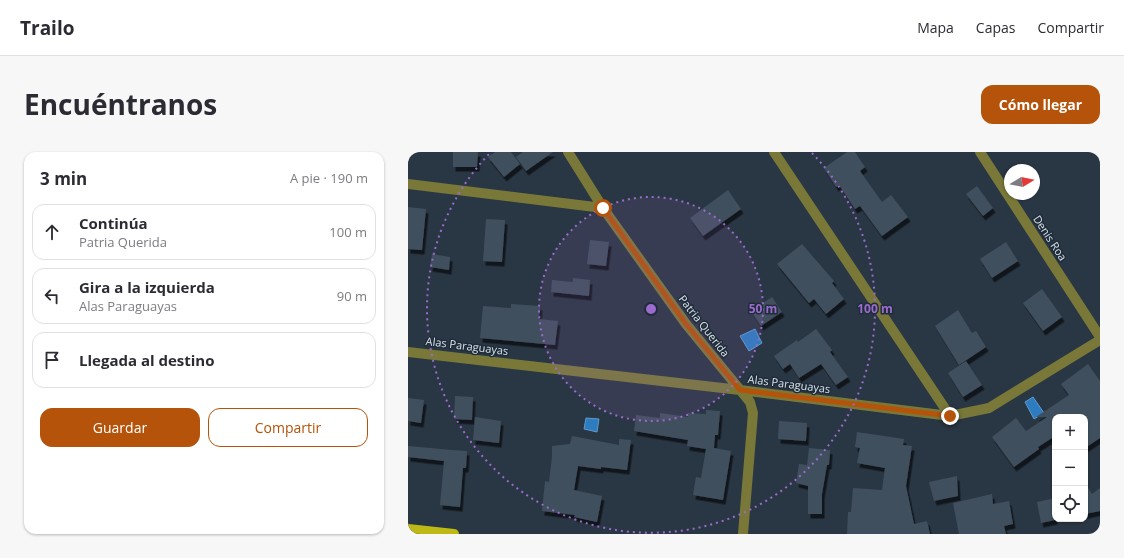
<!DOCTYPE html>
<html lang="es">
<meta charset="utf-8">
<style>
:root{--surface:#fff;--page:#f7f7f7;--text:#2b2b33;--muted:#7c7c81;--line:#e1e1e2;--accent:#b45309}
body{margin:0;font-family:"Open Sans",sans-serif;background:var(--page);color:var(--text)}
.controls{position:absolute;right:12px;bottom:12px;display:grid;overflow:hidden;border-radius:8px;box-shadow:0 1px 3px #0004}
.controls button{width:36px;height:36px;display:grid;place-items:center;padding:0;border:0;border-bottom:1px solid var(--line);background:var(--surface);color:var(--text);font:20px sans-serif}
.compass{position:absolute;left:596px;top:12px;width:36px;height:36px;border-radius:50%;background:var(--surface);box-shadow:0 1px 3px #0004;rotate:80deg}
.stop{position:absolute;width:12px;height:12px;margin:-9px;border:3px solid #b45309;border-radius:50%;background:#fff}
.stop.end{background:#b45309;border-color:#fff;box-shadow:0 1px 4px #0008}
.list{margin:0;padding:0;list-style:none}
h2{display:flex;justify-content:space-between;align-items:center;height:52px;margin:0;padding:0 16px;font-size:17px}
h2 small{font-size:13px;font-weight:400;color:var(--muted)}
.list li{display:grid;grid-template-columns:26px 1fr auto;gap:12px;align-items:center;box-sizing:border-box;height:56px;margin:0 8px 8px;padding:0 8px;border:1px solid var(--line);border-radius:12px}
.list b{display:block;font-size:15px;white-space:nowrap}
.list p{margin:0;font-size:13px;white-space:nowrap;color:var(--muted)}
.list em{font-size:13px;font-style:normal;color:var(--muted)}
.actions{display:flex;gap:8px;padding:12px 16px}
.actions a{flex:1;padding:9px 0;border:1px solid var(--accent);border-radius:12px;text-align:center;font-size:14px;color:var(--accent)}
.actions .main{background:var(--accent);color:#fff}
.icon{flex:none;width:22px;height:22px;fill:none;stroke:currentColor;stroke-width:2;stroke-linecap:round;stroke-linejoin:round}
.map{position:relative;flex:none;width:692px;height:382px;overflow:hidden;border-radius:12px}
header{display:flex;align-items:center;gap:24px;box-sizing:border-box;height:56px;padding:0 20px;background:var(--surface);border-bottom:1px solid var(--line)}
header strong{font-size:19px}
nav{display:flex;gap:22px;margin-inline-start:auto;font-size:14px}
.intro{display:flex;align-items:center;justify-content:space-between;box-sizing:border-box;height:96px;padding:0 24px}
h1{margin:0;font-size:28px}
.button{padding:10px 18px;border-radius:12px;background:var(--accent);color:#fff;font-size:14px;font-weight:700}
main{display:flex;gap:24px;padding:0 24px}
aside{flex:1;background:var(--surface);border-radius:12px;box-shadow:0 1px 3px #0004}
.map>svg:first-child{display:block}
</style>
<header>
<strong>Trailo</strong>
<nav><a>Mapa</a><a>Capas</a><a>Compartir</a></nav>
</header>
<div class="intro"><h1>Encuéntranos</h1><a class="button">Cómo llegar</a></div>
<main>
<aside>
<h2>3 min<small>A pie · 190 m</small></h2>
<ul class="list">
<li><svg class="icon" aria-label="ahead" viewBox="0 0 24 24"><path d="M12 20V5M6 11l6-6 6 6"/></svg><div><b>Continúa</b><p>Patria Querida</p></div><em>100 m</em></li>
<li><svg class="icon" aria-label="left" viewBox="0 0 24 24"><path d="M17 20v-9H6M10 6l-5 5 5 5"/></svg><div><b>Gira a la izquierda</b><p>Alas Paraguayas</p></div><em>90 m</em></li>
<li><svg class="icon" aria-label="arrive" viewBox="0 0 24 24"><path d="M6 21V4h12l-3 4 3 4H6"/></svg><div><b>Llegada al destino</b></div></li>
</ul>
<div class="actions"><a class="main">Guardar</a><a>Compartir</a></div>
</aside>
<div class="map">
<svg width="692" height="382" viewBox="0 0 692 382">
<defs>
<filter id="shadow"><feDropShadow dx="2.5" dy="4.5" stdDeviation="0" flood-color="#0009"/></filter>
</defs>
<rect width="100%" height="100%" fill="#293643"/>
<path fill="#2c7cbf" stroke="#609acc" d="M347,177L354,191L341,199L332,184Z
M625,245L636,261L626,267L617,250Z
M178,266L191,267L189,280L176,277Z"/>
<path fill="#414f5d" filter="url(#shadow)" d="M45,0H70L69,15H45Z
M87,0H103L112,12L96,25L80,5Z
M115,0H145L118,19L108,5Z
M439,0H447L457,15L452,19L474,50L483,43L500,65L474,84L452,54L447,57L431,33L428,35L416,16Z
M569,34L585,56L575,64L558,42Z
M320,38L333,57L295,84L282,66Z
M0,55L18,57L14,98L0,97Z
M78,67L97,68L94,110L75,109Z
M182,88L201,90L198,114L179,112Z
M598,90L610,109L584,126L572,107Z
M394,92L426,129L424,131L436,147L418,162L406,147L401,151L369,112Z
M24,102L42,105L41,118L22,115Z
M165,126L182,128L181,144L143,140L144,128L165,130Z
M634,137L654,165L635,179L615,151Z
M364,145L374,160L353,174L343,159Z
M103,152L132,154L131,167L150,169L147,193L72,186L75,154L103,156Z
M550,158L564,181L568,179L578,195L551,213L527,174Z
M408,177L424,198L422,200L440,225L428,233L413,212L391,226L382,212L375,217L366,204L389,188L390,190Z
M558,209L574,233L555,245L540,221Z
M680,212L692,229V286L677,296V265H647V284L630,295L631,297L606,315L584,285L608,266L618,279L639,265H628L661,243L653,232Z
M47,244L65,245L64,268L46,267Z
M0,246L16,248L13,271L0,269Z
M298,258L312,259L310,283H307L306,296L323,299L315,348L285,343L288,325L293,326L298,297L279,294L280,288L226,279L228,263L252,266V261L280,265V261L298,262Z
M67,265L93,269L91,291L65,288Z
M371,269L399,271L398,289L370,287Z
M449,280L496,287L495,293L504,294L498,334L506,372L519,369L522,382H439L440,360H443L445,336L474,338L477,316L449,311L452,296L447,295Z
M164,284L211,293V287L223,288L219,318L193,315V317L170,314L166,338L194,344L189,370L166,365L167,363L134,359L137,329L141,330L144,305V294L162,292Z
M0,294L44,298L59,299L58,316H55L52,355L32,353L36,309L0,305Z
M401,296L422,298L421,313H419L414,342V362H400V334L388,331L391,312L399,313Z
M549,324L550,344L526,349L521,330Z
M677,331L684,342L692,336V359L677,362Z
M584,342L585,352L601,349L605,372L596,374L598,382H551L545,351Z
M647,346V368L633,371L629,350Z"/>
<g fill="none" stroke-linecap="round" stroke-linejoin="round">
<path stroke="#797839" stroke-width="10" d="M160,0L195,56L278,172L342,250L345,261L335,382
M366,0L542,264
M572,0L692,185
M0,32L195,56
M0,200L332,238L542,264L581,256L692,188"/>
<path stroke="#beb914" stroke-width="10" d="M0,377L46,382"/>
</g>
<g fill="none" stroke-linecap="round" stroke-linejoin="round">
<path stroke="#b45309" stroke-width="5" d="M195,56L278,172L332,238L542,264"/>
</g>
<circle cx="243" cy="157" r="112" fill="#9c6bce" fill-opacity=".12"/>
<g fill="none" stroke="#9c6bce" stroke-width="2" stroke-dasharray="2 4">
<circle cx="243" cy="157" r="112"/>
<path d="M404 1A224 224 0 1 1 82 1"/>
</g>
<g text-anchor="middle" stroke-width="3" stroke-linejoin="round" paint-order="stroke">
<g font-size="11" fill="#d9e1ea" stroke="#1f2c39">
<text transform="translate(642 86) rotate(57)" y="4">Denis Roa</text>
<text transform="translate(296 174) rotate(52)" y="4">Patria Querida</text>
<text transform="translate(59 194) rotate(7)" y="4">Alas Paraguayas</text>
<text transform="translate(381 232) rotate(7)" y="4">Alas Paraguayas</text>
</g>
</g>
<circle cx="243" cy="157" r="6" fill="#9c6bce" stroke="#1f2c39" stroke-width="2"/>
<g font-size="12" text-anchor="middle" font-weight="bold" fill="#9c6bce" stroke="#1f2c39" stroke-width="3" stroke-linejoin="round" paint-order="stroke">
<text x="355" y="161">50 m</text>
<text x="467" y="161">100 m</text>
</g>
</svg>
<div class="controls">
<button>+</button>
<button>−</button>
<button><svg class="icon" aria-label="locate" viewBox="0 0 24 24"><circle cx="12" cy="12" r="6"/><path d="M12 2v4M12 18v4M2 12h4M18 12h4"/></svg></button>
</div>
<svg class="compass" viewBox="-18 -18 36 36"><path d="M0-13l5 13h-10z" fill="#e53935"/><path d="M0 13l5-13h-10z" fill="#7c7c81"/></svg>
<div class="stop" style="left:195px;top:56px"></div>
<div class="stop end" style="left:542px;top:264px"></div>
</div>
</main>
